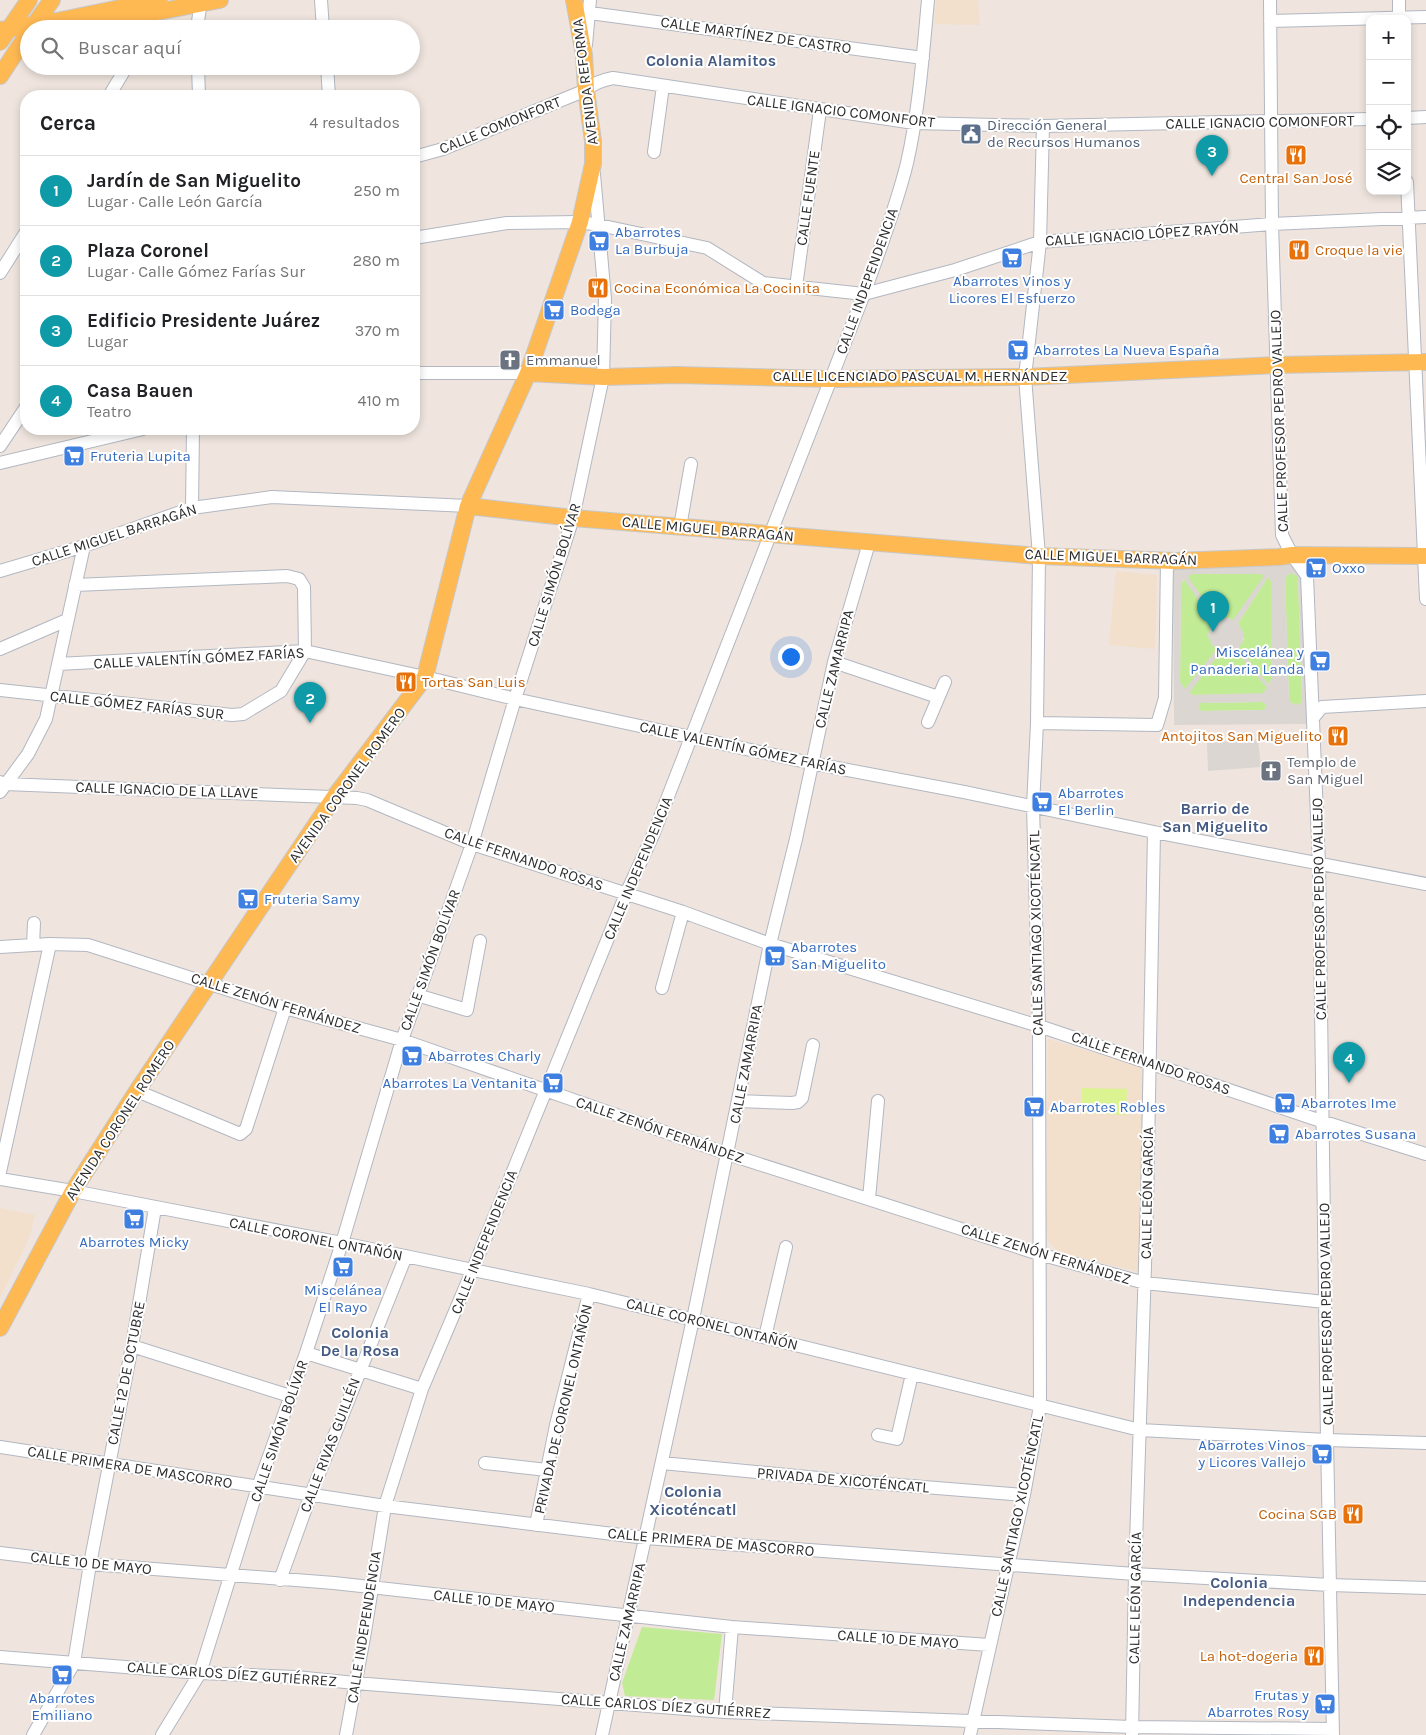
<!DOCTYPE html>
<html lang="es">
<meta charset="utf-8">
<style>
:root{--surface:#fff;--page:#f6f6f6;--text:#202124;--muted:#757577;--line:#e0e0e0;--accent:#0b8043}
body{margin:0;font-family:Karla,sans-serif;background:var(--page);color:var(--text)}
.controls{position:absolute;right:15px;top:15px;display:grid;overflow:hidden;border-radius:10px;box-shadow:0 2px 8px #0003}
.controls button{width:45px;height:45px;display:grid;place-items:center;padding:0;border:0;border-bottom:1px solid var(--line);background:var(--surface);color:var(--text);font:25px sans-serif}
.you{position:absolute;left:790px;top:656px;width:18px;height:18px;margin:-12px;border:4px solid #fff;border-radius:50%;background:#1a73e8;box-shadow:0 0 0 8px #1a73e833}
.badge{display:grid;place-items:center;width:32px;height:32px;border-radius:50%;background:var(--accent);color:#fff;font-size:16px;font-weight:700}
.pin{position:absolute;translate:-50% -41px;filter:drop-shadow(0 1px 2px #0008)}
.pin::after{content:'';position:absolute;top:26px;width:18px;height:15px;background:inherit;clip-path:polygon(0 0,100% 0,50% 100%)}
.list{margin:0;padding:0;list-style:none}
h2{display:flex;justify-content:space-between;align-items:center;height:65px;margin:0;padding:0 20px;font-size:21px}
h2 small{font-size:16px;font-weight:400;color:var(--muted)}
.list li{display:grid;grid-template-columns:32px 1fr auto;gap:15px;align-items:center;box-sizing:border-box;height:70px;padding:0 20px;border-top:1px solid var(--line)}
.list b{display:block;font-size:19px;white-space:nowrap}
.list p{margin:0;font-size:16px;white-space:nowrap;color:var(--muted)}
.list em{font-size:16px;font-style:normal;color:var(--muted)}
.icon{flex:none;width:28px;height:28px;fill:none;stroke:currentColor;stroke-width:2;stroke-linecap:round;stroke-linejoin:round}
.map{position:relative;flex:none;width:1426px;height:1735px;overflow:hidden}
.search{position:absolute;background:var(--surface);box-shadow:0 2px 8px #0003;left:20px;top:20px;width:400px;height:55px;display:flex;align-items:center;gap:12px;box-sizing:border-box;padding:0 18px;border-radius:28px;color:var(--muted);font-size:19px}
.panel{position:absolute;background:var(--surface);box-shadow:0 2px 8px #0003;left:20px;top:90px;width:400px;height:345px;border-radius:20px}
.map>svg:first-child{display:block}
</style>
<div class="map">
<svg width="1426" height="1735" viewBox="0 0 1426 1735">
<rect width="100%" height="100%" fill="#efe5de"/>
<path fill="#f2dfcc" d="M936,0H978L980,25L934,24Z
M1116,571L1157,575L1155,649L1109,645Z
M1048,1039L1142,1067L1141,1272L1059,1253L1048,1241L1046,1227Z
M0,1208L35,1215L30,1236L0,1298Z"/>
<path fill="#c1eb95" d="M1290,573L1297,575L1298,578L1302,700L1300,704L1295,705L1289,701L1285,578Z
M1191,574H1261L1265,576L1233,621L1229,618L1217,620L1187,577Z
M1268,577L1271,581V679L1269,685L1238,648L1244,639L1238,623Z
M1185,579L1214,623L1209,631L1208,636L1217,649L1185,690L1180,682L1181,583Z
M1236,650L1268,688L1263,694L1193,695L1188,692L1221,651L1230,653Z
M1263,702L1267,706L1264,710L1201,711L1198,707L1200,703Z
M642,1627L722,1634L714,1700L625,1696L622,1683Z"/>
<path fill="#dbf390" d="M1082,1088L1127,1089L1126,1115L1082,1113Z"/>
<path fill="#dbd6d1" fill-rule="evenodd" d="M1294,564L1303,577L1308,724L1174,725L1173,565ZM1290,573L1296,575L1298,578L1302,700L1300,704L1295,705L1289,701L1285,578ZM1192,574H1261L1264,576L1233,620L1225,617L1217,619L1188,577ZM1268,577L1271,581V679L1269,685L1239,648L1242,643L1244,634L1238,623ZM1184,579L1214,622L1209,631L1208,636L1212,645L1217,649L1185,689L1180,682L1181,583ZM1221,651L1230,653L1236,651L1267,688L1263,693L1193,695L1189,693ZM1263,702L1267,706L1264,710L1201,711L1198,707L1200,703Z
M1258,739L1261,767L1208,771L1207,743Z"/>
<g fill="none" stroke-linecap="round" stroke-linejoin="round">
<g stroke="#b2b7c1" stroke-width="14">
<path id="minor" d="M321,0L323,29
M1270,0L1272,224L1282,535L1292,555L1307,576L1319,864L1327,1440L1333,1735
M1399,0V19
M590,13L923,58
M1270,21L1426,17
M149,29L155,14L154,5
M197,29L201,0
M586,45L590,0
M198,66L199,96
M327,66L329,96
M109,96L127,66
M1407,118L1426,117
M654,152L663,86
M414,157L443,149L586,90C594,83 602,80 613,78L914,123L1043,126L1370,119
M1407,182L1426,599
M414,238L507,223L580,222L599,225L707,248L763,283L864,294L955,270L1040,242L1272,224L1426,217
M0,273L26,232
M796,287L820,110
M414,373H528
M0,446L26,407
M0,463L143,429
M192,508L193,429
M680,527L691,464
M0,571L84,546L192,508L272,497L468,506
M75,585L287,576L299,579L304,587L305,651
M0,649L67,620
M834,662L938,697
M58,664L305,651L425,677L515,699L811,763L964,792L1154,832L1426,884
M0,690L232,715L243,714L281,691L305,651
M1313,718L1322,707L1426,701
M928,722L945,682
M1037,723L1157,725L1165,698L1167,560
M0,782L5,784L357,798L367,800L472,844L683,912L770,944L1039,1026L1324,1122L1426,1154
M0,792L28,754L46,719L84,546
M33,945L34,923
M0,947L50,944L88,945L285,1008L402,1040L728,1154L1039,1254L1145,1283L1325,1302
M662,988L683,912
M417,995L467,1010L480,941
M137,1091L240,1134L246,1129L285,1008
M738,1101L792,1103L798,1102L802,1098L813,1045
M0,1172L50,944
M0,1179L73,1191L342,1243L589,1294L1140,1430L1327,1440L1426,1443
M869,1199L878,1101
M765,1337L786,1247
M132,1346L290,1396
M306,1353L422,1389
M878,1435L897,1439L912,1374
M0,1447L385,1506L646,1538L1135,1574L1330,1585L1426,1588
M485,1463L547,1470
M662,1463L849,1481L1024,1495
M536,1525L556,1425L589,1294
M0,1553L90,1564L334,1583L732,1627L989,1645
M280,1580L311,1494L406,1256
M0,1657L200,1673L296,1677L355,1683L725,1712L1132,1727L1333,1729
M725,1712L732,1627
M33,1735L74,1663L90,1564L132,1346L155,1208
M162,1735L200,1673L258,1487L306,1353L342,1243L402,1040L472,844L515,699L573,518L603,377L605,299L594,174
M346,1735L365,1632L385,1506L422,1389L473,1269L626,894L653,835L864,294C879,251 896,208 907,163C919,110 923,54 928,0
M602,1735L693,1319L770,944L796,839L834,662L869,543
M970,1735L1024,1495L1040,1406L1039,1026L1033,806L1037,723L1039,556L1025,377L1040,242L1043,126
M1132,1735L1135,1574L1147,1204L1154,832"/>
</g>
<g stroke="#c8c8c8" stroke-width="18">
<path id="major" d="M79,27L220,0
M31,29L52,0
M0,30L57,21L159,0
M0,42L29,0
M0,76L29,32
M528,373L603,377L677,375L830,379L1025,377L1277,365L1426,362
M468,506L573,518L1039,556L1175,561L1279,557L1292,555L1426,556
M0,1328L73,1191L137,1091L335,796L425,677L468,506L528,373L580,222L593,164V141L586,90L584,55L574,0"/>
</g>
<use href="#minor" stroke="#fff" stroke-width="12"/>
<use href="#major" stroke="#ffb953" stroke-width="16"/>
</g>
<defs>
<g id="civic-square" transform="scale(1.125)"><rect x="-9" y="-9" width="18" height="18" rx="4" fill="#5c6f8a" stroke="#fff"/><path d="M-.6-6.5H3V-4.5H.6V-3L4-1V1h2V6H-6V1h2V-1L-.6-3ZM-1.2 2.5V6h2.4V2.5Z" fill="#fff"/></g>
<g id="restaurant-square" transform="scale(1.125)"><rect x="-9" y="-9" width="18" height="18" rx="4" fill="#e8710a" stroke="#fff"/><path d="M-5-6h1v4h1v-4h1v4h1v-4h1v5L-1.5 .5V6h-2V.5L-5-1ZM5-6V6H3V1.5H1.5Q1.5-4 5-6Z" fill="#fff"/></g>
<g id="supermarket-square" transform="scale(1.125)"><rect x="-9" y="-9" width="18" height="18" rx="4" fill="#3f7fe0" stroke="#fff"/><path d="M-6-5.5h2.5l.6 2H6L4.5 2H-2.5L-4.4-4H-6ZM-1.5 3.2a1.3 1.3 0 1 0 .1 0ZM3 3.2a1.3 1.3 0 1 0 .1 0Z" fill="#fff"/></g>
<g id="church-square" transform="scale(1.125)"><rect x="-9" y="-9" width="18" height="18" rx="4" fill="#6b7280" stroke="#fff"/><path d="M-1.2-6h2.4v3.5h3.3v2.4h-3.3V6h-2.4V-.1h-3.3v-2.4h3.3Z" fill="#fff"/></g>
</defs>
<g fill-rule="evenodd">
<use href="#civic-square" x="971" y="134"/>
<use href="#restaurant-square" x="1296" y="155"/>
<use href="#supermarket-square" x="599" y="241"/>
<use href="#restaurant-square" x="1299" y="250"/>
<use href="#supermarket-square" x="1012" y="258"/>
<use href="#restaurant-square" x="598" y="288"/>
<use href="#supermarket-square" x="554" y="310"/>
<use href="#supermarket-square" x="1018" y="350"/>
<use href="#church-square" x="510" y="360"/>
<use href="#supermarket-square" x="74" y="456"/>
<use href="#supermarket-square" x="1316" y="568"/>
<use href="#supermarket-square" x="1320" y="661"/>
<use href="#restaurant-square" x="406" y="682"/>
<use href="#restaurant-square" x="1338" y="736"/>
<use href="#church-square" x="1271" y="771"/>
<use href="#supermarket-square" x="1042" y="802"/>
<use href="#supermarket-square" x="248" y="899"/>
<use href="#supermarket-square" x="775" y="956"/>
<use href="#supermarket-square" x="412" y="1056"/>
<use href="#supermarket-square" x="553" y="1083"/>
<use href="#supermarket-square" x="1285" y="1103"/>
<use href="#supermarket-square" x="1034" y="1107"/>
<use href="#supermarket-square" x="1279" y="1134"/>
<use href="#supermarket-square" x="134" y="1219"/>
<use href="#supermarket-square" x="343" y="1267"/>
<use href="#supermarket-square" x="1322" y="1454"/>
<use href="#restaurant-square" x="1353" y="1514"/>
<use href="#restaurant-square" x="1314" y="1656"/>
<use href="#supermarket-square" x="62" y="1675"/>
<use href="#supermarket-square" x="1325" y="1704"/>
</g>
<g text-anchor="middle" stroke-width="4" stroke-linejoin="round" paint-order="stroke">
<g font-size="15" fill="#2d2d2d" stroke="#fff">
<text transform="translate(756 35) rotate(8)" y="5">CALLE MARTÍNEZ DE CASTRO</text>
<text transform="translate(585 82) rotate(-97)" y="5">AVENIDA REFORMA</text>
<text transform="translate(841 111) rotate(7)" y="5">CALLE IGNACIO COMONFORT</text>
<text transform="translate(1260 122) rotate(-1)" y="5">CALLE IGNACIO COMONFORT</text>
<text transform="translate(500 125) rotate(-22)" y="5">CALLE COMONFORT</text>
<text transform="translate(808 198) rotate(-82)" y="5">CALLE FUENTE</text>
<text transform="translate(1142 234) rotate(-4)" y="5">CALLE IGNACIO LÓPEZ RAYÓN</text>
<text transform="translate(867 281) rotate(-70)" y="5">CALLE INDEPENDENCIA</text>
<text x="920" y="381">CALLE LICENCIADO PASCUAL M. HERNÁNDEZ</text>
<text transform="translate(1279 421) rotate(-92)" y="5">CALLE PROFESOR PEDRO VALLEJO</text>
<text transform="translate(708 529) rotate(5)" y="5">CALLE MIGUEL BARRAGÁN</text>
<text transform="translate(114 535) rotate(-18)" y="5">CALLE MIGUEL BARRAGÁN</text>
<text transform="translate(1111 557) rotate(2)" y="5">CALLE MIGUEL BARRAGÁN</text>
<text transform="translate(554 575) rotate(-73)" y="5">CALLE SIMÓN BOLÍVAR</text>
<text transform="translate(199 658) rotate(-3)" y="5">CALLE VALENTÍN GÓMEZ FARÍAS</text>
<text transform="translate(834 669) rotate(-76)" y="5">CALLE ZAMARRIPA</text>
<text transform="translate(137 705) rotate(6)" y="5">CALLE GÓMEZ FARÍAS SUR</text>
<text transform="translate(743 748) rotate(12)" y="5">CALLE VALENTÍN GÓMEZ FARÍAS</text>
<text transform="translate(347 785) rotate(-54)" y="5">AVENIDA CORONEL ROMERO</text>
<text transform="translate(167 790) rotate(2)" y="5">CALLE IGNACIO DE LA LLAVE</text>
<text transform="translate(524 859) rotate(19)" y="5">CALLE FERNANDO ROSAS</text>
<text transform="translate(638 868) rotate(-67)" y="5">CALLE INDEPENDENCIA</text>
<text transform="translate(1319 909) rotate(-91)" y="5">CALLE PROFESOR PEDRO VALLEJO</text>
<text transform="translate(1036 933) rotate(-91)" y="5">CALLE SANTIAGO XICOTÉNCATL</text>
<text transform="translate(430 960) rotate(-70)" y="5">CALLE SIMÓN BOLÍVAR</text>
<text transform="translate(276 1003) rotate(17)" y="5">CALLE ZENÓN FERNÁNDEZ</text>
<text transform="translate(1151 1063) rotate(19)" y="5">CALLE FERNANDO ROSAS</text>
<text transform="translate(746 1064) rotate(-79)" y="5">CALLE ZAMARRIPA</text>
<text transform="translate(120 1120) rotate(-57)" y="5">AVENIDA CORONEL ROMERO</text>
<text transform="translate(660 1130) rotate(19)" y="5">CALLE ZENÓN FERNÁNDEZ</text>
<text transform="translate(1147 1193) rotate(-89)" y="5">CALLE LEÓN GARCÍA</text>
<text transform="translate(316 1239) rotate(11)" y="5">CALLE CORONEL ONTAÑÓN</text>
<text transform="translate(484 1242) rotate(-68)" y="5">CALLE INDEPENDENCIA</text>
<text transform="translate(1046 1254) rotate(17)" y="5">CALLE ZENÓN FERNÁNDEZ</text>
<text transform="translate(1326 1314) rotate(-91)" y="5">CALLE PROFESOR PEDRO VALLEJO</text>
<text transform="translate(712 1324) rotate(14)" y="5">CALLE CORONEL ONTAÑÓN</text>
<text transform="translate(126 1373) rotate(-79)" y="5">CALLE 12 DE OCTUBRE</text>
<text transform="translate(563 1409) rotate(-77)" y="5">PRIVADA DE CORONEL ONTAÑÓN</text>
<text transform="translate(279 1431) rotate(-71)" y="5">CALLE SIMÓN BOLÍVAR</text>
<text transform="translate(330 1445) rotate(-69)" y="5">CALLE RIVAS GUILLÉN</text>
<text transform="translate(130 1467) rotate(9)" y="5">CALLE PRIMERA DE MASCORRO</text>
<text transform="translate(843 1480) rotate(5)" y="5">PRIVADA DE XICOTÉNCATL</text>
<text transform="translate(1017 1516) rotate(-78)" y="5">CALLE SANTIAGO XICOTÉNCATL</text>
<text transform="translate(711 1542) rotate(5)" y="5">CALLE PRIMERA DE MASCORRO</text>
<text transform="translate(91 1563) rotate(6)" y="5">CALLE 10 DE MAYO</text>
<text transform="translate(1135 1598) rotate(-89)" y="5">CALLE LEÓN GARCÍA</text>
<text transform="translate(494 1601) rotate(6)" y="5">CALLE 10 DE MAYO</text>
<text transform="translate(627 1622) rotate(-77)" y="5">CALLE ZAMARRIPA</text>
<text transform="translate(364 1627) rotate(-81)" y="5">CALLE INDEPENDENCIA</text>
<text transform="translate(898 1639) rotate(4)" y="5">CALLE 10 DE MAYO</text>
<text transform="translate(232 1674) rotate(4)" y="5">CALLE CARLOS DÍEZ GUTIÉRREZ</text>
<text transform="translate(666 1706) rotate(4)" y="5">CALLE CARLOS DÍEZ GUTIÉRREZ</text>
</g>
<g font-size="15" fill="#4e5e75" stroke="#fff" text-anchor="start">
<text x="987" y="130">Dirección General<tspan x="987" dy="17">de Recursos Humanos</tspan></text>
</g>
<g font-size="15" fill="#c56008" stroke="#fff" text-anchor="start">
<text x="1296" y="183" text-anchor="middle">Central San José</text>
<text x="1315" y="255">Croque la vie</text>
<text x="614" y="293">Cocina Económica La Cocinita</text>
<text x="422" y="687">Tortas San Luis</text>
<text x="1322" y="741" text-anchor="end">Antojitos San Miguelito</text>
<text x="1337" y="1519" text-anchor="end">Cocina SGB</text>
<text x="1298" y="1661" text-anchor="end">La hot-dogeria</text>
</g>
<g font-size="15" fill="#366cbe" stroke="#fff" text-anchor="start">
<text x="615" y="237">Abarrotes<tspan x="615" dy="17">La Burbuja</tspan></text>
<text x="1012" y="286" text-anchor="middle">Abarrotes Vinos y<tspan x="1012" dy="17">Licores El Esfuerzo</tspan></text>
<text x="570" y="315">Bodega</text>
<text x="1034" y="355">Abarrotes La Nueva España</text>
<text x="90" y="461">Fruteria Lupita</text>
<text x="1332" y="573">Oxxo</text>
<text x="1304" y="657" text-anchor="end">Miscelánea y<tspan x="1304" dy="17">Panaderia Landa</tspan></text>
<text x="1058" y="798">Abarrotes<tspan x="1058" dy="17">El Berlin</tspan></text>
<text x="264" y="904">Fruteria Samy</text>
<text x="791" y="952">Abarrotes<tspan x="791" dy="17">San Miguelito</tspan></text>
<text x="428" y="1061">Abarrotes Charly</text>
<text x="537" y="1088" text-anchor="end">Abarrotes La Ventanita</text>
<text x="1301" y="1108">Abarrotes Ime</text>
<text x="1050" y="1112">Abarrotes Robles</text>
<text x="1295" y="1139">Abarrotes Susana</text>
<text x="134" y="1247" text-anchor="middle">Abarrotes Micky</text>
<text x="343" y="1295" text-anchor="middle">Miscelánea<tspan x="343" dy="17">El Rayo</tspan></text>
<text x="1306" y="1450" text-anchor="end">Abarrotes Vinos<tspan x="1306" dy="17">y Licores Vallejo</tspan></text>
<text x="1309" y="1700" text-anchor="end">Frutas y<tspan x="1309" dy="17">Abarrotes Rosy</tspan></text>
<text x="62" y="1703" text-anchor="middle">Abarrotes<tspan x="62" dy="17">Emiliano</tspan></text>
</g>
<g font-size="15" fill="#5b616d" stroke="#fff" text-anchor="start">
<text x="526" y="365">Emmanuel</text>
<text x="1287" y="767">Templo de<tspan x="1287" dy="17">San Miguel</tspan></text>
</g>
<g font-size="16" font-weight="bold" fill="#475c83" stroke="#fff">
<text x="711" y="66">Colonia Alamitos</text>
<text x="1215" y="814">Barrio de<tspan x="1215" dy="18">San Miguelito</tspan></text>
<text x="360" y="1338">Colonia<tspan x="360" dy="18">De la Rosa</tspan></text>
<text x="693" y="1497">Colonia<tspan x="693" dy="18">Xicoténcatl</tspan></text>
<text x="1239" y="1588">Colonia<tspan x="1239" dy="18">Independencia</tspan></text>
</g>
</g>
</svg>
<div class="controls">
<button>+</button>
<button>−</button>
<button><svg class="icon" aria-label="locate" viewBox="0 0 24 24"><circle cx="12" cy="12" r="6"/><path d="M12 2v4M12 18v4M2 12h4M18 12h4"/></svg></button>
<button><svg class="icon" aria-label="layers" viewBox="0 0 24 24"><path d="M12 4l9 5-9 5-9-5zM3 14l9 5 9-5"/></svg></button>
</div>
<div class="you"></div>
<div class="pin badge" style="left:1213px;top:632px;background:#0f9aa8">1</div>
<div class="pin badge" style="left:310px;top:723px;background:#0f9aa8">2</div>
<div class="pin badge" style="left:1212px;top:176px;background:#0f9aa8">3</div>
<div class="pin badge" style="left:1349px;top:1083px;background:#0f9aa8">4</div>
<div class="search"><svg class="icon" aria-label="search" viewBox="0 0 24 24"><circle cx="10" cy="10" r="6"/><path d="M15 15l6 6"/></svg>Buscar aquí</div>
<section class="panel">
<h2>Cerca<small>4 resultados</small></h2>
<ul class="list">
<li><span class="badge" style="background:#0f9aa8">1</span><div><b>Jardín de San Miguelito</b><p>Lugar · Calle León García</p></div><em>250 m</em></li>
<li><span class="badge" style="background:#0f9aa8">2</span><div><b>Plaza Coronel</b><p>Lugar · Calle Gómez Farías Sur</p></div><em>280 m</em></li>
<li><span class="badge" style="background:#0f9aa8">3</span><div><b>Edificio Presidente Juárez</b><p>Lugar</p></div><em>370 m</em></li>
<li><span class="badge" style="background:#0f9aa8">4</span><div><b>Casa Bauen</b><p>Teatro</p></div><em>410 m</em></li>
</ul>
</section>
</div>
